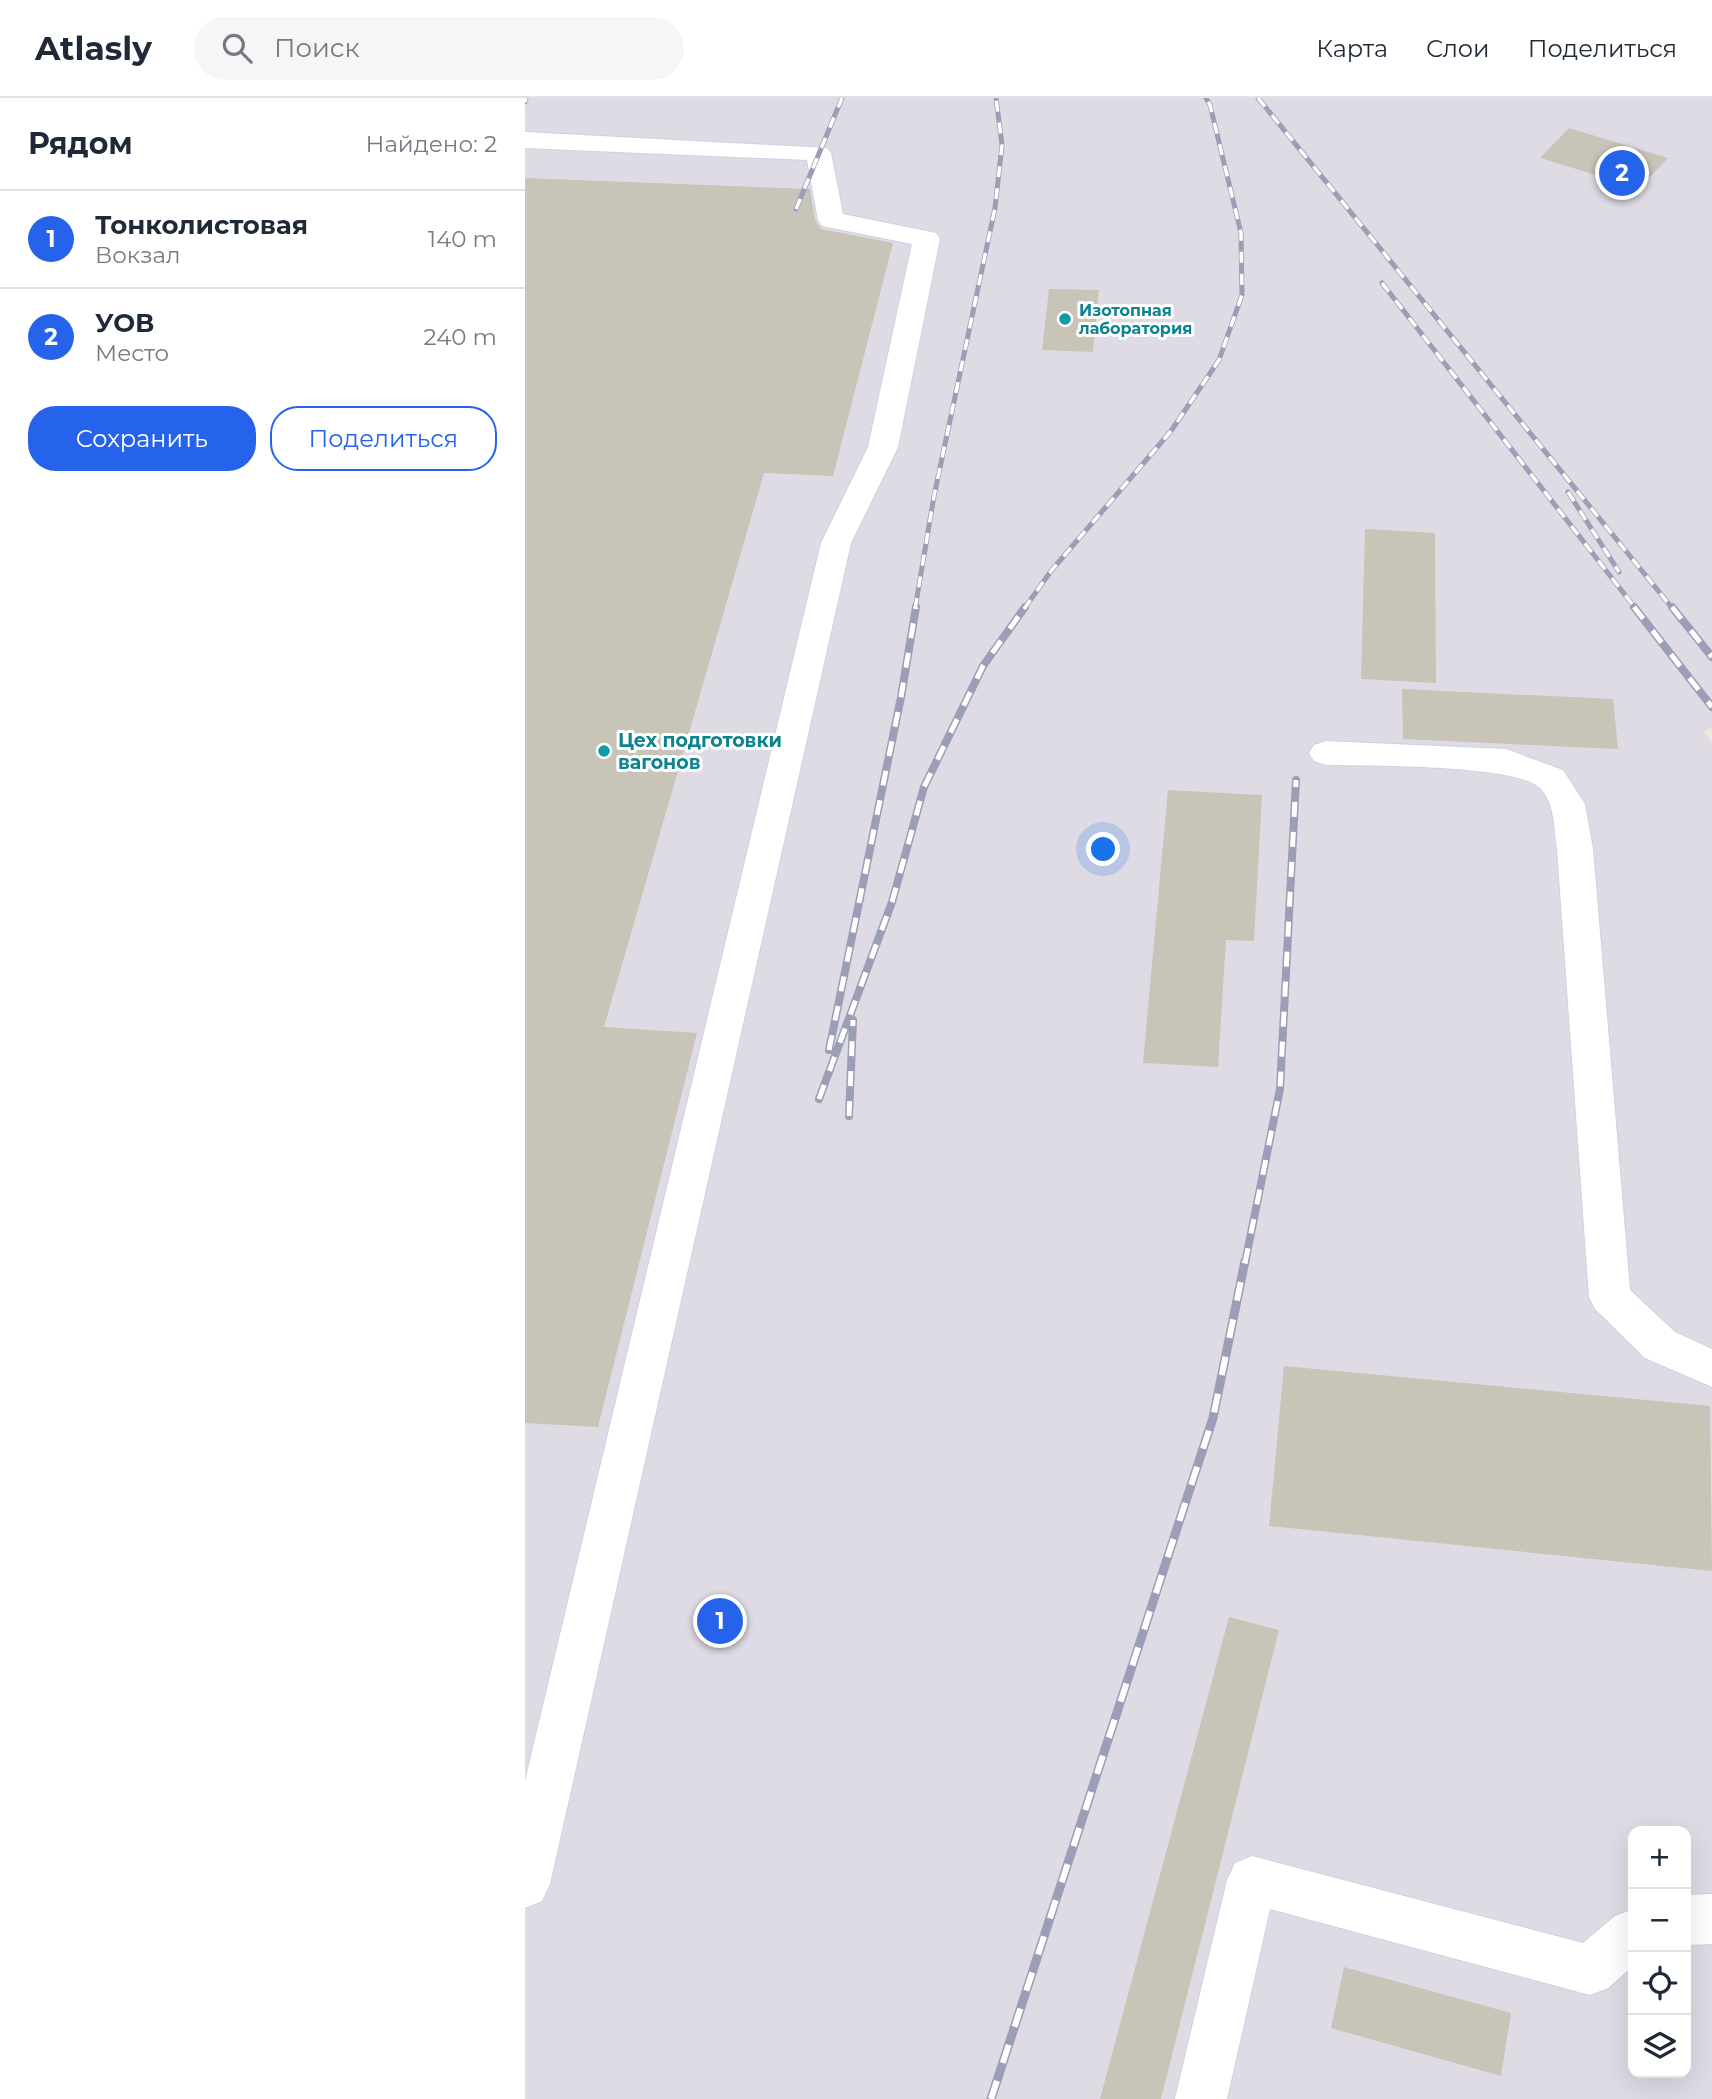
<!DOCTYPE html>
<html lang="ru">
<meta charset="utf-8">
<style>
:root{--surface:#fff;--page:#f6f6f7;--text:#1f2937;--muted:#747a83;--line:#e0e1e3;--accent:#2563eb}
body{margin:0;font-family:Montserrat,sans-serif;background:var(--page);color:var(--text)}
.controls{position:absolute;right:21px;bottom:21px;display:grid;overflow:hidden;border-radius:14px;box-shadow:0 7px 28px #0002}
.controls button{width:63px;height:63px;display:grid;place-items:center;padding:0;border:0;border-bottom:2px solid var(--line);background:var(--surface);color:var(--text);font:35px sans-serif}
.you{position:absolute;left:579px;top:752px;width:24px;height:24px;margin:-18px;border:5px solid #fff;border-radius:50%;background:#1a73e8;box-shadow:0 0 0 10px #1a73e833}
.badge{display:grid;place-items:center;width:46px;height:46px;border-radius:50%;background:var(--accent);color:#fff;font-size:23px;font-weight:700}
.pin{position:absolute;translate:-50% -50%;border:4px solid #fff;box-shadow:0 2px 7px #0006}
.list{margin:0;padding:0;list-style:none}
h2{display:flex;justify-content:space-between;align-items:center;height:91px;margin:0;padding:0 28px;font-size:30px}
h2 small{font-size:23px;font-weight:400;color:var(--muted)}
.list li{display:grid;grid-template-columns:46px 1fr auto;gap:21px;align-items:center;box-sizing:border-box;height:98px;padding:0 28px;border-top:2px solid var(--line)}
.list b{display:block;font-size:26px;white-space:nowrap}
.list p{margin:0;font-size:23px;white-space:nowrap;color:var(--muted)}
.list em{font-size:23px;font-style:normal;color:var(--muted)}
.actions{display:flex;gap:14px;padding:21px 28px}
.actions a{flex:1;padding:16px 0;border:2px solid var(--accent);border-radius:28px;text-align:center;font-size:24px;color:var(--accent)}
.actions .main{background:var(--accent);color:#fff}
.icon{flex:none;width:38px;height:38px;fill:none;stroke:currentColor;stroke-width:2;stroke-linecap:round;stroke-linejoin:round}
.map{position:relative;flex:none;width:1187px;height:2001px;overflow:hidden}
header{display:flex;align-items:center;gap:42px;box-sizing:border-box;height:98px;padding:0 35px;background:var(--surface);border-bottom:2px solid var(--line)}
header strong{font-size:33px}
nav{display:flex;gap:38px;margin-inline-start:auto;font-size:24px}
.search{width:490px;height:63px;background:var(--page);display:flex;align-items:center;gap:18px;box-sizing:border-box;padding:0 24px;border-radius:38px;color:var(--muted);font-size:26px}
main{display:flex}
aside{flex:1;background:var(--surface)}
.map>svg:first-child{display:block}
</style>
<header>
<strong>Atlasly</strong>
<div class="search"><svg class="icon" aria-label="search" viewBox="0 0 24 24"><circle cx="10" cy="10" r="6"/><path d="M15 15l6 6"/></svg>Поиск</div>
<nav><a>Карта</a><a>Слои</a><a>Поделиться</a></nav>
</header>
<main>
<aside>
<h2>Рядом<small>Найдено: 2</small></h2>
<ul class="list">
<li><span class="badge">1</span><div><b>Тонколистовая</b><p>Вокзал</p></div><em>140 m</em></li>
<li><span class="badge">2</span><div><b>УОВ</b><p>Место</p></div><em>240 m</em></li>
</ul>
<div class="actions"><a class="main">Сохранить</a><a>Поделиться</a></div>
</aside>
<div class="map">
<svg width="1187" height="2001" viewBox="0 0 1187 2001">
<rect width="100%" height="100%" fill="#ede6d9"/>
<path fill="#dfdbe5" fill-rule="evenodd" d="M0,0H1187V629L1179,634L1187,645V2001H0ZM1108,1733H1161V1975H1108Z"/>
<path fill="#c8c4b8" d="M1044,30L1143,60L1114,90L1015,60Z
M0,80L285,91L290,122L296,131L368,145L308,378L239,375L79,929L172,935L73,1329L0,1325Z
M524,191L574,192L568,254L517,252Z
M840,431L910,435L911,585L836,581Z
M877,591L1088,601L1093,651L878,641Z
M643,692L737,697L729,843L701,842L693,969L618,965Z
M759,1268L1185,1308L1187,1473L744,1428Z
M704,1519L754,1532L636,2001H575Z
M819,1869L986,1915L976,1978L806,1930Z"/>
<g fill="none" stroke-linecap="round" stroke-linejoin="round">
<g stroke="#cfd1e4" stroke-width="2">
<path id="minor" d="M0,34L302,50L306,55L318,116L411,135L415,141L373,349L326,445L25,1786L17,1803L0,1810V1683L296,445L343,349L387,146L297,128L293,122L282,62L0,50Z
M801,643L981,651L1038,672L1060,706L1068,751L1105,1192L1150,1234L1187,1251V1289L1120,1260L1070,1211L1064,1199L1032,751C1029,731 1030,705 1015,690C990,666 841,668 801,667L789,663L784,655L789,647Z
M727,1758L1058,1845L1090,1818L1108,1811V1868L1083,1890L1065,1897L745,1811L702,2001H650L702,1782L710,1765Z
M1187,1796V1846L1161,1847V1797Z"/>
</g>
<use href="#minor" fill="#fff" fill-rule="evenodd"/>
<g stroke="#9c9db6" stroke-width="5">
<path id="rail-far2" d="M733,0L1148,511
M0,4L1,0
M271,111L317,0
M857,185L1111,511
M1043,394L1094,474
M390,511L409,398L470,110L477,47L471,0
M499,511L526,473L646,333L694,262L717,197L716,135L685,7L681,0"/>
</g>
<g stroke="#9c9db6" stroke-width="8">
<path id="rail-far1" d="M1109,509L1187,609
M1147,509L1187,559
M304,952L376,599L391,509
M294,1001L367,804L399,689L458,568L500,509
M324,1018L328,922
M720,1165L755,991L771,682"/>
</g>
<g stroke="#9c9db6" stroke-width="9">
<path id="rail" d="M466,2001L688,1320L720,1163"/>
</g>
<use href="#rail-far2" stroke="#fff" stroke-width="3.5" stroke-dasharray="11" stroke-linecap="butt"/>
<use href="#rail-far1" stroke="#fff" stroke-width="5" stroke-dasharray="15" stroke-linecap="butt"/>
<use href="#rail" stroke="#fff" stroke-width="6" stroke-dasharray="19" stroke-linecap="butt"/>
</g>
<g fill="#0f9aa8" stroke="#fff" stroke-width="2.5">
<circle cx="540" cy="221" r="7"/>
<circle cx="79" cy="653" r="7"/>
</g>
<g text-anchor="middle" stroke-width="6" stroke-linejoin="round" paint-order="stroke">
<g font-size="16" font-weight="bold" fill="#0d838f" stroke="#fff" text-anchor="start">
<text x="554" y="218">Изотопная<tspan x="554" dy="18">лаборатория</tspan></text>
</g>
<g font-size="19" font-weight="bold" fill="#0d838f" stroke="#fff" text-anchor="start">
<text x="93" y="649">Цех подготовки<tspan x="93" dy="22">вагонов</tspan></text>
</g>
</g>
</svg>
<div class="controls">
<button>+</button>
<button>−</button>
<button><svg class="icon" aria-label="locate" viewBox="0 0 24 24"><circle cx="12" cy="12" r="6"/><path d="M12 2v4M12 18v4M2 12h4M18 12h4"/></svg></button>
<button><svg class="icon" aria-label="layers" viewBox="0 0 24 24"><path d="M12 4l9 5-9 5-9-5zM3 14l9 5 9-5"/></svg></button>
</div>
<div class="you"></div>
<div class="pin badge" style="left:195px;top:1523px">1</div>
<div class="pin badge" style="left:1097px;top:75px">2</div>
</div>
</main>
